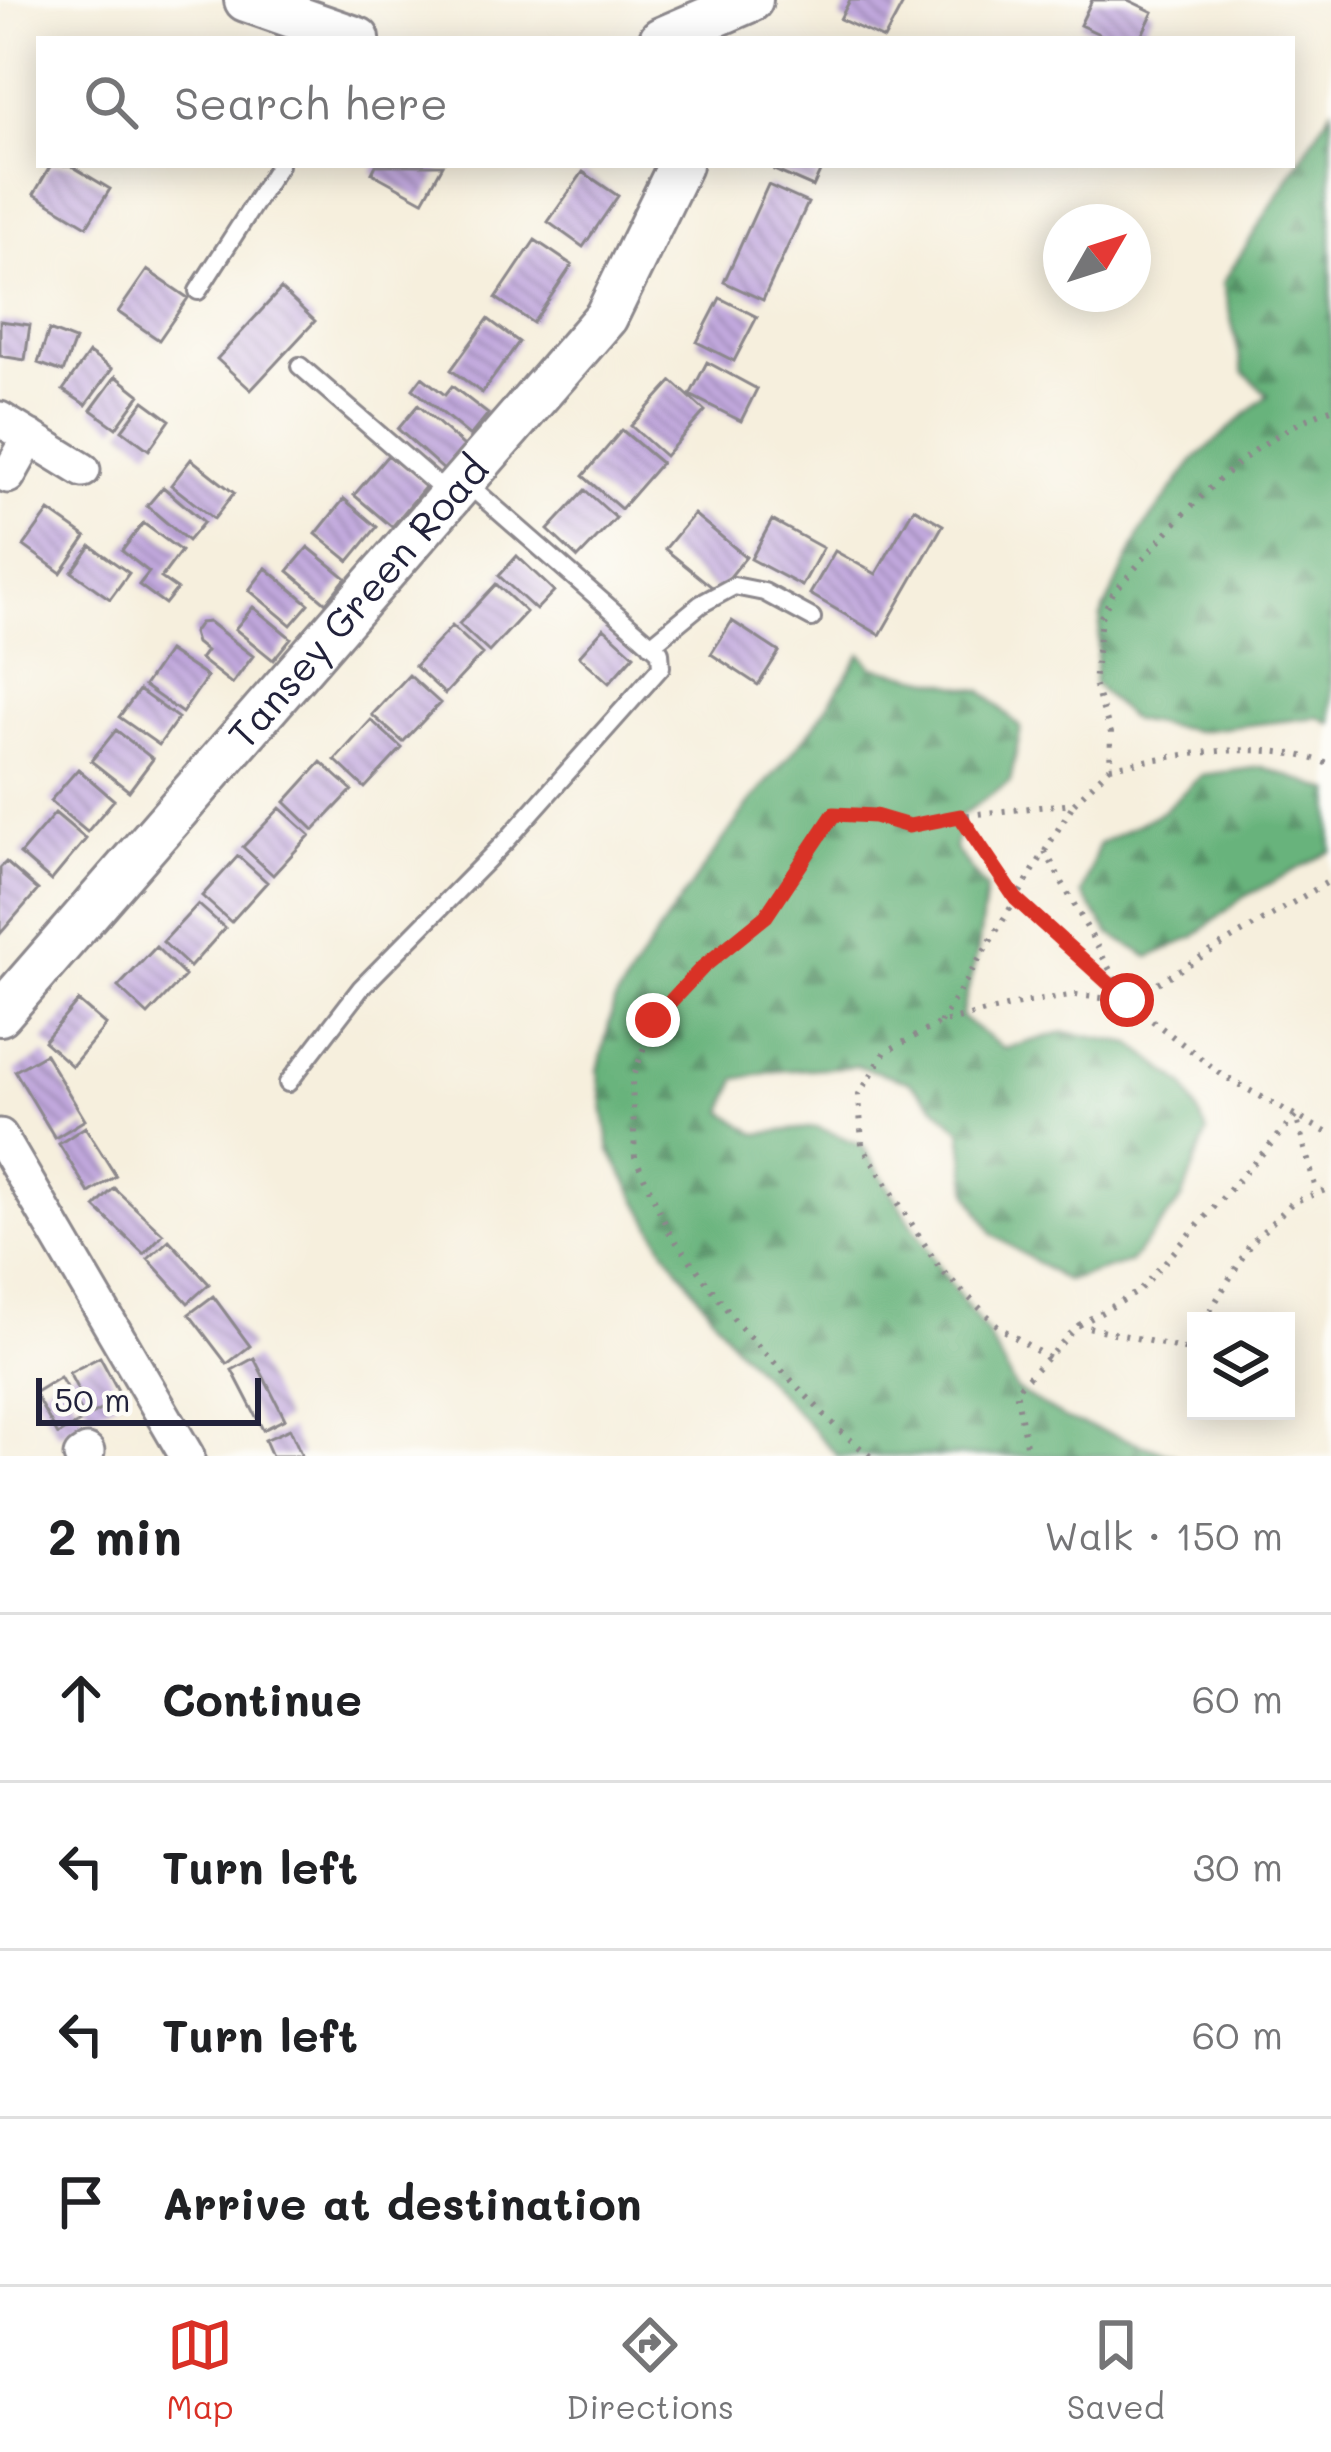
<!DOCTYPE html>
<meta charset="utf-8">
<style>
:root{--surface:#fff;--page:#f2f2f2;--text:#202124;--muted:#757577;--line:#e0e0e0;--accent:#d93025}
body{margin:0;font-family:Mali,sans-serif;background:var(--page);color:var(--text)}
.controls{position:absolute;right:36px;bottom:36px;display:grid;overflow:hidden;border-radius:0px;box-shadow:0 6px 30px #0003}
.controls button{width:108px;height:108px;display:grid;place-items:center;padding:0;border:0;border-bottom:3px solid var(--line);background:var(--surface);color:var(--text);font:60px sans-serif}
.compass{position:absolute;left:1043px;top:204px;width:108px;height:108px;border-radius:50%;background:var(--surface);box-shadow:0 6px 30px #0003;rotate:51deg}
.scale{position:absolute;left:36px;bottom:30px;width:225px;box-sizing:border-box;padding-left:12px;border:6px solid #22223b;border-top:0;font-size:33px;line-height:42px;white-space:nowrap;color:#22223b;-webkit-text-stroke:9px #fdfcf7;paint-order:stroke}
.stop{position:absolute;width:36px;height:36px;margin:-27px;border:9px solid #d93025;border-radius:50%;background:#fff}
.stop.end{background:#d93025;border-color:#fff;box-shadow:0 3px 12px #0008}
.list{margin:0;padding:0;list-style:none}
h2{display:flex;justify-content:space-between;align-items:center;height:156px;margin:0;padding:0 48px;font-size:51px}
h2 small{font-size:39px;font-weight:400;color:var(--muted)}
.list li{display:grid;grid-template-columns:78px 1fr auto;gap:36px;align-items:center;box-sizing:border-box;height:168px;padding:0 48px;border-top:3px solid var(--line)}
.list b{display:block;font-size:45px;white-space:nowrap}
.list em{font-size:39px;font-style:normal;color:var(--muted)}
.icon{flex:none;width:66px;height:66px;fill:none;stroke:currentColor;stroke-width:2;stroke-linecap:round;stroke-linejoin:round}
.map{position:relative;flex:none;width:1331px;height:1456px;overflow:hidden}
.search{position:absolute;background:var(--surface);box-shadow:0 6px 30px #0003;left:36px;right:36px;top:36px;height:132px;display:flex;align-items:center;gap:30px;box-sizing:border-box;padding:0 42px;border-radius:0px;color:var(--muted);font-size:45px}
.sheet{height:828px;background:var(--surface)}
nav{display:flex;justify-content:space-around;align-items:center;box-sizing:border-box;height:168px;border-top:3px solid var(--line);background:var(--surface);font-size:33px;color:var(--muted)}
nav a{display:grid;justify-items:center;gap:6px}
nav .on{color:var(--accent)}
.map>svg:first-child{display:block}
</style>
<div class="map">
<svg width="1331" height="1456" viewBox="0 0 1331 1456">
<defs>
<pattern id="forest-firs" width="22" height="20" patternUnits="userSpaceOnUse" patternTransform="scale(3)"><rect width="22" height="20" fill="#68b37b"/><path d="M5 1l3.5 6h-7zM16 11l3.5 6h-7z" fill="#559166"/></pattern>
<pattern id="building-back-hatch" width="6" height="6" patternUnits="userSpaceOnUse" patternTransform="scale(3)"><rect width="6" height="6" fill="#c1a8dd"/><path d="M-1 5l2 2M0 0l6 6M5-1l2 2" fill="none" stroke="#9c88b4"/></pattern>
</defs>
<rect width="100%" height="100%" fill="#fdfcf7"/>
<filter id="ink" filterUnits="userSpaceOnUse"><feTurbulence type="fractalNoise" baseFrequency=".00833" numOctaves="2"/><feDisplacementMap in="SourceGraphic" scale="24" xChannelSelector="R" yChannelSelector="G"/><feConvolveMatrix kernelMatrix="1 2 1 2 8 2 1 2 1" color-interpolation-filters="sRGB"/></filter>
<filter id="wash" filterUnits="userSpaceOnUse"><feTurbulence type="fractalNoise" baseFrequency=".004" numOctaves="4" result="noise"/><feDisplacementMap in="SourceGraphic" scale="48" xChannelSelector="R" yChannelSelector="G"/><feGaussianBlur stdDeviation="2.7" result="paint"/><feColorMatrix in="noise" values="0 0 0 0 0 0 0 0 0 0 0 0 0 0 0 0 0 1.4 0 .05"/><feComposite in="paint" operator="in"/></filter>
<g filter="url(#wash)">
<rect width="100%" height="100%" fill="#f6efdd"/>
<path fill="url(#forest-firs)" stroke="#456a5b" stroke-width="3" d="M1331,110V724L1318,717L1197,731L1132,720L1094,684L1101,617L1141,532L1194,460L1268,395L1243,372L1223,283Z
M861,654L873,667L982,691L1021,728L1010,782L960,816L955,849L986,889L978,950L961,1017L1004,1049L1064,1032L1132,1044L1185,1086L1207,1132L1182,1199L1130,1262L1066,1281L993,1235L969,1193L961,1130L908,1081L858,1066L777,1071L736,1079L724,1112L756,1134L817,1127L862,1145L940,1269L988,1335L1016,1390L1066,1419L1176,1456H838L734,1345L666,1251L610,1151L598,1071L614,1003L659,931L749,804L813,728Z
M1262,767L1331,791V851L1242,898L1194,937L1149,957L1110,934L1082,894L1099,844L1162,812L1202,775Z"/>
<g id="blocks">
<path fill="url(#building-back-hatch)" d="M850,0H905L884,39L840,19Z
M1092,0H1128L1153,12L1140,39H1110L1080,25Z
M51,165H70L110,189L87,226L34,194Z
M376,165H443L423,201L372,173Z
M777,165H823L813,187L774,170Z
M583,172L618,196L583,247L548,222Z
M768,185L808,203L763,300L724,282Z
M535,240L572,265L533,323L496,298Z
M147,270L188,298L159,340L118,312Z
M281,289L315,321L251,390L217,359Z
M720,298L757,317L734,361L697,342Z
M488,319L519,342L482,393L451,370Z
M0,321L30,325L25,360L0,356Z
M49,330L75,340L63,372L38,363Z
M89,353L112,369L86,405L63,390Z
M707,362L757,389L741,421L690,395Z
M116,376L140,395L116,428L91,410Z
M422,377L445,395L452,386L488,414L470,436L413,389Z
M672,381L705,411L665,456L631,426Z
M144,401L170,420L149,450L122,430Z
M418,405L464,446L444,470L398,429Z
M622,430L661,463L621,509L583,476Z
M388,455L426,486L392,527L354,495Z
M191,459L234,493L214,519L171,485Z
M163,487L204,522L188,541L147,506Z
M585,490L616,518L578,558L548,530Z
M344,499L377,527L349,561L316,534Z
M914,508L943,525L880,635L810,594L835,551L876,574Z
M49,511L86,537L61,573L24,546Z
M694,514L746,557L718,592L665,549Z
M772,520L823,548L802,586L751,559Z
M143,523L181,551L161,578L177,589L165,604L139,585L149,572L122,551Z
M91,546L129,573L110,599L72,572Z
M308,547L346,578L326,603L288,571Z
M517,556L554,591L536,610L499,576Z
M266,568L309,604L291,625L249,590Z
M496,584L526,612L489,652L459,624Z
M253,607L291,638L273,660L235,629Z
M732,621L779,652L758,685L711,654Z
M209,622L253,656L232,684L200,659L206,651L196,643L193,633L200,623Z
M452,626L482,654L445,694L415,666Z
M604,628L634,655L609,683L579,656Z
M168,651L207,677L182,713L144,686Z
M409,675L440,703L403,742L372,715Z
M139,690L178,718L159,745L119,717Z
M371,720L402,748L365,788L335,760Z
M116,730L153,759L129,791L91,761Z
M321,762L352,790L314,830L285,802Z
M78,769L114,800L87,832L50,801Z
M280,808L310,835L273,875L243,847Z
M55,813L86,839L51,881L20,854Z
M238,856L267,882L231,922L202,896Z
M6,862L38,890L0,934V868Z
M198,904L225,928L190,967L163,942Z
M156,947L185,976L148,1015L118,987Z
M78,1001L106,1025L72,1066L44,1041Z
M45,1054L85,1120L55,1138L15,1071Z
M85,1127L116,1176L89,1193L59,1144Z
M114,1188L163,1234L144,1254L95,1207Z
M169,1240L209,1284L188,1303L148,1259Z
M213,1296L250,1346L227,1364L189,1314Z
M100,1357L122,1398L91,1415L69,1373Z
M254,1358L285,1419L263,1430L232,1370Z
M60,1377L85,1419L58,1435L34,1393Z
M290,1429L302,1456H272L265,1440Z"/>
</g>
</g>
<g filter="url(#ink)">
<use href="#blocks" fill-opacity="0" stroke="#8c888c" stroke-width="3"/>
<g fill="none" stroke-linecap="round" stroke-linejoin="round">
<g stroke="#8c888c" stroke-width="22">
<path id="service" d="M198,291L279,165
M300,366L449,495
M651,645L701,604L734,586L764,592L812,618
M288,1083L361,988L506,841L661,667L660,652L463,480"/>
</g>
<g stroke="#8c888c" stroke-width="39">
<path id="minor" d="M0,419L83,470
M8,476L30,437
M0,1136L187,1456
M81,1456L87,1452"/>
</g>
<g stroke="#8c888c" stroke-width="48">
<g id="tertiary">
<path d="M246,0L358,39"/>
<path d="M661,39L751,0"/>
<path id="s1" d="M0,1014L606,317L680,165"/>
</g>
</g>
<path stroke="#8c888c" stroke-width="6" stroke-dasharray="3 9" stroke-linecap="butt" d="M1110,767C1184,755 1260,737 1331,765
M960,816L1016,899L1074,803
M1045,851L1122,992
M1127,1001L1331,880
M940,1023L1016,899L1127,1001
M1204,1321L1251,1243L1293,1202L1331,1188
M1079,1325L1138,1292L1296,1116L1317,1193
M1048,1358L999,1327L940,1269L862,1145L859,1095L885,1052L940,1023L1023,1003L1077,995L1127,1001L1225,1077L1331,1135
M870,1456L840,1431L740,1327L669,1232L635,1157L632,1082L653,1020L703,967L766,917L834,815L875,816L909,826L960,816L1074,803L1110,767L1111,733L1094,684L1101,617L1113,593C1177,522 1238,443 1331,409
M1028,1456L1016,1390L1079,1325L1184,1349L1196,1332"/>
<use href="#service" stroke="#fff" stroke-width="16"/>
<use href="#minor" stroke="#fff" stroke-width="33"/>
<use href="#tertiary" stroke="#fff" stroke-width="42"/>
</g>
</g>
<g fill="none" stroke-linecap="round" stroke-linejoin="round" filter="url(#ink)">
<path stroke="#d93025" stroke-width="15" d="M653,1020L703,967L766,916L834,814L875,816L909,826L960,816L1016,899L1127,1000"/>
</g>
<g text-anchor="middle" stroke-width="12" stroke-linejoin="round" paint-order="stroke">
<g font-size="39" fill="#22223b" stroke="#fdfcf7">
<text dy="14" stroke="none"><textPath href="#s1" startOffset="546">Tansey Green Road</textPath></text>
</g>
</g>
</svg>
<div class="controls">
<button><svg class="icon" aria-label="layers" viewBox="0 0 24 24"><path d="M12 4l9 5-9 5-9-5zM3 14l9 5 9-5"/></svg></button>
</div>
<svg class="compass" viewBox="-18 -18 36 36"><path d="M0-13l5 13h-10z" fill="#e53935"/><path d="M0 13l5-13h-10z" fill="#757577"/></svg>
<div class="scale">50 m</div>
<div class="stop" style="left:1127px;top:1000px"></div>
<div class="stop end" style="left:653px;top:1020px"></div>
<div class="search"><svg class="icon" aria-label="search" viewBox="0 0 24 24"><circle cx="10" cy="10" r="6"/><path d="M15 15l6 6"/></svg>Search here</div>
</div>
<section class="sheet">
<h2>2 min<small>Walk · 150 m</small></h2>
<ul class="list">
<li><svg class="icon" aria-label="ahead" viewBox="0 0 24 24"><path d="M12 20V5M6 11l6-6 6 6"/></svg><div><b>Continue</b></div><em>60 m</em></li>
<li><svg class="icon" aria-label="left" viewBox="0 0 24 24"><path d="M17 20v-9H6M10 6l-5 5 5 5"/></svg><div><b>Turn left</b></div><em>30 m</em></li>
<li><svg class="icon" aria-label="left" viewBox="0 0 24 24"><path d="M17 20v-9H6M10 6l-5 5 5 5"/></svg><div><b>Turn left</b></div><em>60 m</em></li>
<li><svg class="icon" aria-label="arrive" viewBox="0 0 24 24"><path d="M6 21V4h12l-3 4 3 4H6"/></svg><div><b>Arrive at destination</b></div></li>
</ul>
</section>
<nav>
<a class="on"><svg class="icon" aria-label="map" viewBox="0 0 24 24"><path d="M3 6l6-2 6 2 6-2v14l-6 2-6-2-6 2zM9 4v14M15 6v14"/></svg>Map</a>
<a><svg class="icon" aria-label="directions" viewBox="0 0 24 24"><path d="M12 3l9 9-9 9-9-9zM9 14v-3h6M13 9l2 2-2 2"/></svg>Directions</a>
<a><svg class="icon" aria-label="saved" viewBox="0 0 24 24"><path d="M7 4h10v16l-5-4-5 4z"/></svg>Saved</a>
</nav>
